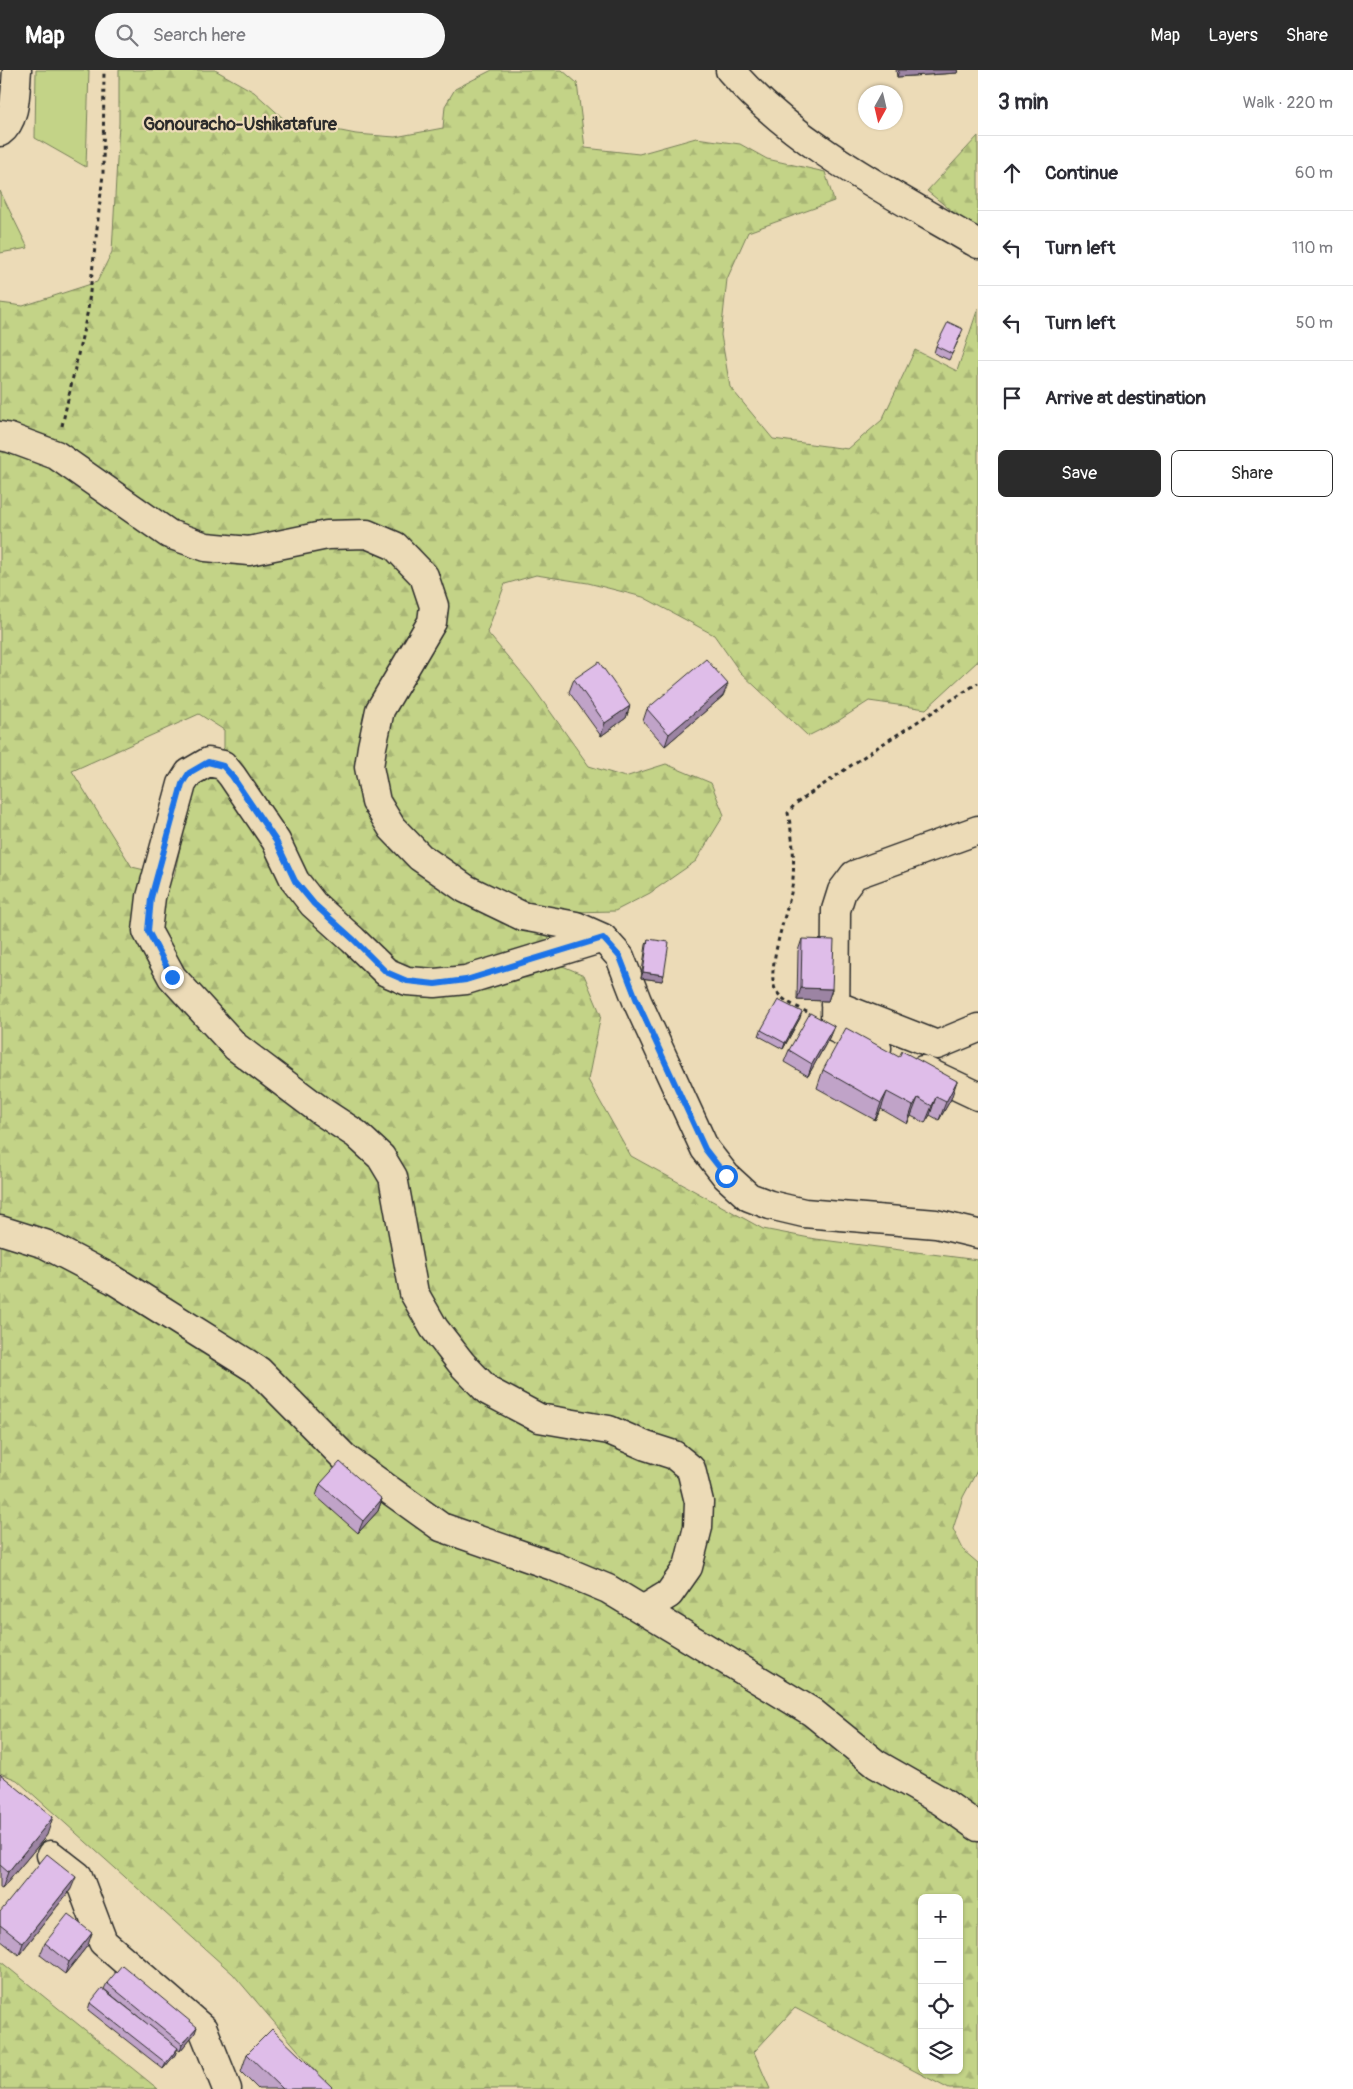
<!DOCTYPE html>
<meta charset="utf-8">
<style>
:root{--surface:#fff;--page:#f7f7f7;--text:#2b2b33;--muted:#7c7c81;--line:#e1e1e2;--accent:#2b2b2b}
body{margin:0;font-family:Pangolin,sans-serif;background:var(--page);color:var(--text)}
.controls{position:absolute;right:15px;bottom:15px;display:grid;overflow:hidden;border-radius:8px;box-shadow:0 1px 4px #0004}
.controls button{width:45px;height:45px;display:grid;place-items:center;padding:0;border:0;border-bottom:1px solid var(--line);background:var(--surface);color:var(--text);font:25px sans-serif}
.compass{position:absolute;left:858px;top:15px;width:45px;height:45px;border-radius:50%;background:var(--surface);box-shadow:0 1px 4px #0004;rotate:188deg}
.stop{position:absolute;width:15px;height:15px;margin:-11px;border:4px solid #1a73e8;border-radius:50%;background:#fff}
.stop.end{background:#1a73e8;border-color:#fff;box-shadow:0 1px 5px #0008}
.list{margin:0;padding:0;list-style:none}
h2{display:flex;justify-content:space-between;align-items:center;height:65px;margin:0;padding:0 20px;font-size:21px}
h2 small{font-size:16px;font-weight:400;color:var(--muted)}
.list li{display:grid;grid-template-columns:32px 1fr auto;gap:15px;align-items:center;box-sizing:border-box;height:75px;padding:0 20px;border-top:1px solid var(--line)}
.list b{display:block;font-size:19px;white-space:nowrap}
.list em{font-size:16px;font-style:normal;color:var(--muted)}
.actions{display:flex;gap:10px;padding:15px 20px}
.actions a{flex:1;padding:11px 0;border:1px solid var(--accent);border-radius:8px;text-align:center;font-size:18px;color:var(--accent)}
.actions .main{background:var(--accent);color:#fff}
.icon{flex:none;width:28px;height:28px;fill:none;stroke:currentColor;stroke-width:2;stroke-linecap:round;stroke-linejoin:round}
.map{position:relative;flex:none;width:978px;height:2019px;overflow:hidden}
header{display:flex;align-items:center;gap:30px;box-sizing:border-box;height:70px;padding:0 25px;background:var(--accent);color:#fff}
header strong{font-size:24px}
nav{display:flex;gap:28px;margin-inline-start:auto;font-size:18px}
.search{width:350px;height:45px;background:var(--page);display:flex;align-items:center;gap:12px;box-sizing:border-box;padding:0 18px;border-radius:28px;color:var(--muted);font-size:19px}
main{display:flex}
aside{flex:1;background:var(--surface)}
.map>svg:first-child{display:block}
</style>
<header>
<strong>Map</strong>
<div class="search"><svg class="icon" aria-label="search" viewBox="0 0 24 24"><circle cx="10" cy="10" r="6"/><path d="M15 15l6 6"/></svg>Search here</div>
<nav><a>Map</a><a>Layers</a><a>Share</a></nav>
</header>
<main>
<div class="map">
<svg width="978" height="2019" viewBox="0 0 978 2019">
<defs>
<pattern id="forest-firs" width="22" height="20" patternUnits="userSpaceOnUse" patternTransform="scale(1.25)"><rect width="22" height="20" fill="#c3d387"/><path d="M5 1l3.5 6h-7zM16 11l3.5 6h-7z" fill="#a8b575"/></pattern>
</defs>
<rect width="100%" height="100%" fill="#ecdbb7"/>
<filter id="ink" filterUnits="userSpaceOnUse"><feTurbulence type="fractalNoise" baseFrequency=".02" numOctaves="2"/><feDisplacementMap in="SourceGraphic" scale="10" xChannelSelector="R" yChannelSelector="G"/><feConvolveMatrix kernelMatrix="1 2 1 2 8 2 1 2 1" color-interpolation-filters="sRGB"/></filter>
<g filter="url(#ink)">
<path fill="url(#forest-firs)" stroke="#777f59" fill-rule="evenodd" d="M119,0H215L254,22L285,50L356,64L395,67L443,58L445,36L455,19L492,0H562L577,13L585,78L639,84L696,68L740,74L767,89L825,102L834,131L748,162L727,209L721,265L730,317L773,369L848,379L882,350L915,280L957,301L978,238V591L926,639L869,631L838,651L808,666L740,602L714,565L643,527L588,513L536,505L505,514L487,562L532,616L589,696L625,707L666,694L711,713L724,745L696,791L650,823L615,841L572,842L551,870L558,894L584,905L601,945L588,1010L631,1086L763,1159L815,1169L978,1190V1399L963,1427L953,1459L964,1481L978,1493V2019H949L795,1938L754,1982L770,2019H331L233,1904L17,1710L0,1703V233L23,236L97,212L112,182L119,53ZM199,644L224,660V678L192,718L174,807L132,797L72,701ZM922,1828H959V2000H922Z
M978,66V162L927,121Z
M0,1891L158,2019H0Z"/>
<path fill="#c3d387" stroke="#777f59" d="M36,0H89L86,97L35,68Z
M0,121L28,178L0,183Z"/>
<g fill="none" stroke-linecap="round" stroke-linejoin="round">
<g stroke="#2b2b2b" stroke-width="31">
<path id="minor" d="M730,0C797,77 891,123 978,174
M0,62C17,50 15,19 17,0
M0,366L10,368L56,385L169,464L206,477L249,481L327,465L367,464L395,476L424,506L434,536L432,552L380,640L372,677L369,697L376,732L392,758L420,787L466,819L522,846L576,856L603,868L620,887L637,931L705,1079L726,1106L749,1127L770,1135L804,1143L936,1154L978,1164
M603,868L466,910L435,913L407,911L386,902L353,870L313,834L295,811L276,771L232,706L223,695L208,692L189,703L182,714L151,827L147,861L172,907L236,977L321,1041L356,1064L381,1087L393,1107L414,1223L434,1258L462,1294L488,1321L539,1348L609,1360L646,1376L674,1385L691,1399L699,1432L698,1457L688,1497L669,1524L643,1540
M835,935L937,975L978,958
M877,978L835,958L836,840L842,821L854,805L978,760
M923,1000L978,1026
M0,1160L45,1174L114,1210L259,1301L345,1388L441,1457L553,1496L608,1519L812,1642L876,1694L941,1731L978,1757
M51,1785L78,1806L103,1872L203,1959L227,2019"/>
</g>
<path stroke="#2b2b2b" stroke-width="3" stroke-dasharray="4 4" stroke-linecap="butt" d="M62,356L88,240L103,104L104,0
M807,942C796,936 778,930 774,916C768,896 786,845 791,823C796,797 793,768 788,743L795,734L878,677L978,613"/>
<use href="#minor" stroke="#ecdbb7" stroke-width="28"/>
</g>
<path fill="#c0a3c8" stroke="#2b2b2b" d="M896,0H958L957,3L897,7Z
M961,265L949,290L934,283L936,276Z
M574,609L630,636L626,648L601,666L569,622Z
M723,626L665,676L643,651L647,639Z
M648,869L662,911L641,908L646,875Z
M802,869L832,919L828,931L797,930L798,881Z
M800,948L783,979L759,966L761,960Z
M834,956L829,968L808,1006L784,992L789,980Z
M823,1000L951,1029L939,1050L930,1045L925,1053L911,1046L907,1054L881,1039L875,1050L817,1018Z
M320,1414L382,1429L378,1441L358,1463L316,1426Z
M0,1704L47,1765L2,1819L0,1818Z
M71,1819L19,1885L0,1870V1842Z
M45,1873L88,1875L65,1904L40,1885Z
M107,1913L195,1963L180,1981L177,1979L175,1985L163,1999L88,1940L90,1933L145,1952L104,1919Z
M247,1984L334,2019H258L241,2002Z"/>
<path fill="#9c84a3" stroke="#2b2b2b" d="M899,0H958L957,3L897,7Z
M728,614L723,626L665,676L669,664Z
M630,636L626,648L601,666L605,653Z
M643,902L664,905L662,911L641,908Z
M801,918L832,919L828,931L797,930Z
M802,942L800,948L783,979L785,973Z
M834,956L829,968L808,1006L812,994Z
M957,1011L951,1029L939,1050L946,1032Z
M887,1022L881,1039L875,1050L881,1033Z
M936,1027L930,1045L925,1053L932,1036Z
M918,1028L911,1046L907,1054L913,1036Z
M382,1429L378,1441L358,1463L363,1451Z
M53,1747L47,1765L2,1819L8,1802Z
M76,1807L71,1819L19,1885L23,1873Z
M92,1863L88,1875L65,1904L69,1892Z
M197,1957L195,1963L180,1981L182,1974Z
M178,1978L175,1985L163,1999L166,1993Z"/>
<path fill="#dfbde9" stroke="#2b2b2b" d="M948,252L963,259L952,284L936,276Z
M706,589L728,614L669,664L647,639Z
M599,592L630,636L605,653L574,609Z
M648,869L669,872L664,905L643,902Z
M802,869L834,870L832,919L801,918Z
M778,930L802,942L785,973L761,960Z
M810,943L834,956L812,994L789,980Z
M846,958L899,987L902,981L957,1011L946,1032L936,1027L932,1036L918,1028L913,1036L887,1022L881,1033L823,1000Z
M340,1392L382,1429L363,1451L320,1414Z
M0,1704L53,1747L8,1802L0,1795Z
M47,1784L76,1807L23,1873L0,1855V1842Z
M68,1844L92,1863L69,1892L45,1873Z
M122,1895L197,1957L182,1974L107,1913Z
M102,1918L178,1978L166,1993L90,1933Z
M272,1959L334,2019H283L247,1984Z"/>
</g>
<g fill="none" stroke-linecap="round" stroke-linejoin="round" filter="url(#ink)">
<path stroke="#1a73e8" stroke-width="6" d="M172,907L148,861L151,828L182,714L189,703L208,692L223,696L232,706L276,771L295,811L314,834L354,870L386,902L407,911L435,914L466,910L603,868L620,887L637,931L705,1079L726,1106"/>
</g>
<g text-anchor="middle" stroke-width="4.5" stroke-linejoin="round" paint-order="stroke">
<g font-size="18" font-weight="bold" fill="#2b2b2b" stroke="#ecdbb7">
<text x="240" y="60">Gonouracho-Ushikatafure</text>
</g>
</g>
</svg>
<div class="controls">
<button>+</button>
<button>−</button>
<button><svg class="icon" aria-label="locate" viewBox="0 0 24 24"><circle cx="12" cy="12" r="6"/><path d="M12 2v4M12 18v4M2 12h4M18 12h4"/></svg></button>
<button><svg class="icon" aria-label="layers" viewBox="0 0 24 24"><path d="M12 4l9 5-9 5-9-5zM3 14l9 5 9-5"/></svg></button>
</div>
<svg class="compass" viewBox="-18 -18 36 36"><path d="M0-13l5 13h-10z" fill="#e53935"/><path d="M0 13l5-13h-10z" fill="#7c7c81"/></svg>
<div class="stop" style="left:726px;top:1106px"></div>
<div class="stop end" style="left:172px;top:907px"></div>
</div>
<aside>
<h2>3 min<small>Walk · 220 m</small></h2>
<ul class="list">
<li><svg class="icon" aria-label="ahead" viewBox="0 0 24 24"><path d="M12 20V5M6 11l6-6 6 6"/></svg><div><b>Continue</b></div><em>60 m</em></li>
<li><svg class="icon" aria-label="left" viewBox="0 0 24 24"><path d="M17 20v-9H6M10 6l-5 5 5 5"/></svg><div><b>Turn left</b></div><em>110 m</em></li>
<li><svg class="icon" aria-label="left" viewBox="0 0 24 24"><path d="M17 20v-9H6M10 6l-5 5 5 5"/></svg><div><b>Turn left</b></div><em>50 m</em></li>
<li><svg class="icon" aria-label="arrive" viewBox="0 0 24 24"><path d="M6 21V4h12l-3 4 3 4H6"/></svg><div><b>Arrive at destination</b></div></li>
</ul>
<div class="actions"><a class="main">Save</a><a>Share</a></div>
</aside>
</main>
